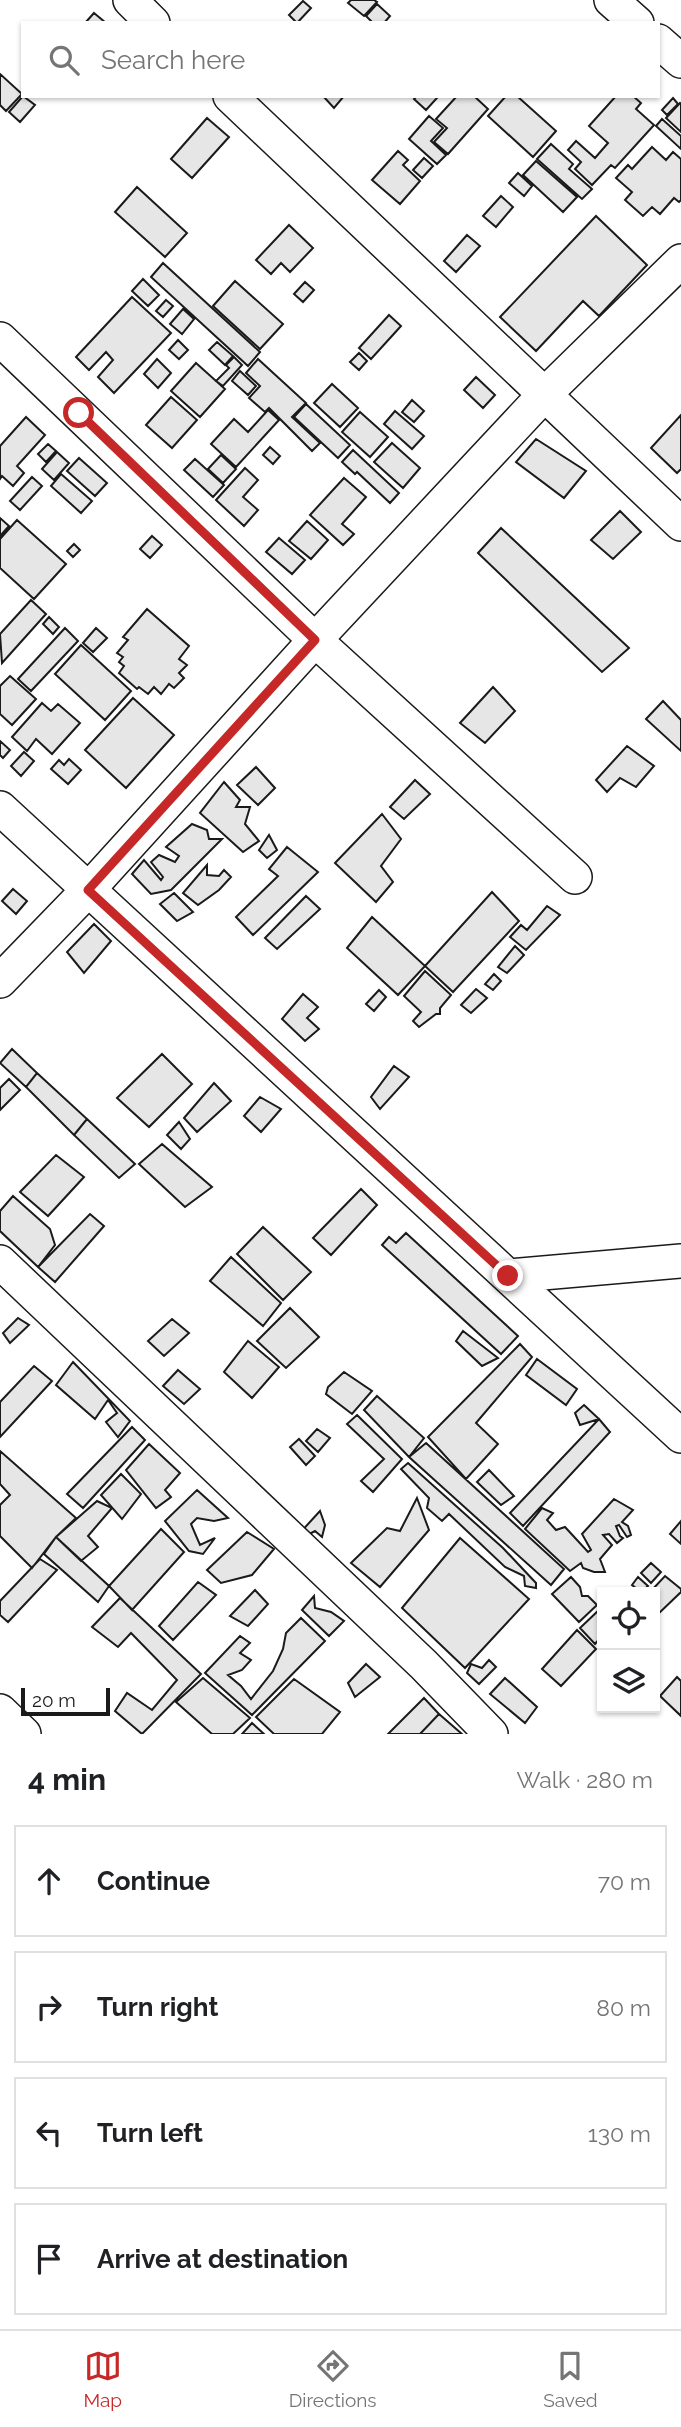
<!DOCTYPE html>
<meta charset="utf-8">
<style>
:root{--surface:#fff;--page:#f6f6f6;--text:#202124;--muted:#757577;--line:#e0e0e0;--accent:#c62828}
body{margin:0;font-family:Raleway,sans-serif;background:var(--page);color:var(--text)}
.controls{position:absolute;right:21px;bottom:21px;display:grid;overflow:hidden;border-radius:0px;box-shadow:0 2px 5px #0004}
.controls button{width:63px;height:63px;display:grid;place-items:center;padding:0;border:0;border-bottom:2px solid var(--line);background:var(--surface);color:var(--text);font:35px sans-serif}
.scale{position:absolute;left:21px;bottom:18px;width:89px;box-sizing:border-box;padding-left:7px;border:4px solid #1a1a1a;border-top:0;font-size:19px;line-height:24px;white-space:nowrap;color:#1a1a1a;-webkit-text-stroke:5px #fff;paint-order:stroke}
.stop{position:absolute;width:21px;height:21px;margin:-16px;border:5px solid #c62828;border-radius:50%;background:#fff}
.stop.end{background:#c62828;border-color:#fff;box-shadow:0 2px 7px #0008}
.list{margin:0;padding:0;list-style:none}
h2{display:flex;justify-content:space-between;align-items:center;height:91px;margin:0;padding:0 28px;font-size:30px}
h2 small{font-size:23px;font-weight:400;color:var(--muted)}
.list li{display:grid;grid-template-columns:46px 1fr auto;gap:21px;align-items:center;box-sizing:border-box;height:112px;margin:0 14px 14px;padding:0 14px;border:2px solid var(--line);border-radius:0px}
.list b{display:block;font-size:26px;white-space:nowrap}
.list em{font-size:23px;font-style:normal;color:var(--muted)}
.icon{flex:none;width:38px;height:38px;fill:none;stroke:currentColor;stroke-width:2;stroke-linecap:round;stroke-linejoin:round}
.map{position:relative;flex:none;width:681px;height:1734px;overflow:hidden}
.search{position:absolute;background:var(--surface);box-shadow:0 2px 5px #0004;left:21px;right:21px;top:21px;height:77px;display:flex;align-items:center;gap:18px;box-sizing:border-box;padding:0 24px;border-radius:0px;color:var(--muted);font-size:26px}
.sheet{height:595px;background:var(--surface)}
nav{display:flex;justify-content:space-around;align-items:center;box-sizing:border-box;height:98px;border-top:2px solid var(--line);background:var(--surface);font-size:19px;color:var(--muted)}
nav a{display:grid;justify-items:center;gap:4px}
nav .on{color:var(--accent)}
.map>svg:first-child{display:block}
</style>
<div class="map">
<svg width="681" height="1734" viewBox="0 0 681 1734">
<rect width="100%" height="100%" fill="#fff"/>
<path fill="#e6e6e6" stroke="#1a1a1a" stroke-width="2" d="M351,0H374L377,2L364,16L348,3Z
M303,1L311,8L297,23L289,15Z
M377,4L390,16L384,23H373L366,16Z
M94,13L106,23H85Z
M0,74L22,94L6,111L0,105Z
M23,96L35,105L20,122L9,112Z
M323,96H344L334,108Z
M417,96H434L437,98L426,110L414,99Z
M457,96H474L488,109L448,154L434,142L447,128L436,119Z
M506,96H517L556,131L533,157L488,116Z
M616,96H633L641,103L636,109L654,125L615,168L611,165L592,185L575,169L581,162L568,150L576,141L595,158L608,143L589,126Z
M673,98L678,104L667,115L662,110Z
M680,103L681,104V132L666,118Z
M429,116L443,128L431,141L446,155L437,164L409,139Z
M207,118L229,137L192,178L171,159Z
M662,119L681,136V149L656,126Z
M551,144L573,164L569,169L592,189L582,199L537,159Z
M652,147L666,160L673,152L681,159V200L679,202L674,198L660,214L652,207L643,216L625,200L632,192L616,178L628,165L632,169Z
M398,151L408,160L403,165L420,181L400,204L372,180Z
M424,158L433,166L422,178L413,170Z
M536,161L577,197L563,212L523,175Z
M518,173L532,186L524,196L509,183Z
M137,187L187,233L165,257L115,212Z
M501,196L513,207L496,227L483,216Z
M596,216L647,265L599,316L583,301L536,351L500,317Z
M289,225L313,248L290,272L281,263L271,274L256,260Z
M467,235L480,246L456,272L444,261Z
M163,263L260,352L248,366L151,277Z
M143,279L159,295L148,306L132,291Z
M235,281L283,324L260,349L213,306Z
M305,282L314,290L303,302L294,294Z
M132,297L171,333L114,393L98,377L113,360L106,352L89,370L76,357Z
M166,300L173,306L163,317L156,311Z
M183,309L194,319L182,334L170,324Z
M389,315L401,326L371,359L359,348Z
M178,340L188,350L179,359L169,350Z
M217,342L233,356L225,365L209,350Z
M359,353L367,361L359,370L350,362Z
M234,357L242,365L223,386L216,381L229,368L226,365Z
M157,359L171,373L158,388L144,374Z
M258,359L306,403L292,417L320,443L312,451L269,408L265,412L249,398L260,386L246,373Z
M196,363L225,389L200,417L171,391Z
M240,371L256,386L248,395L232,381Z
M476,377L495,395L483,408L464,390Z
M332,384L358,408L340,427L314,403Z
M171,397L197,420L172,448L146,425Z
M412,400L424,411L414,422L402,412Z
M306,404L350,445L338,458L294,417Z
M268,410L279,420L236,467L211,444L234,419L248,432Z
M395,411L424,436L412,449L384,424Z
M360,412L388,437L370,457L342,432Z
M681,415V469L677,473L651,448Z
M26,417L45,435L17,466L24,473L13,486L2,476L0,479V446Z
M536,439L586,471L564,498L516,462Z
M392,443L420,468L403,488L374,462Z
M48,444L56,451L46,462L38,454Z
M270,447L280,456L273,464L263,455Z
M353,450L399,493L390,503L357,472L355,474L342,462Z
M57,452L69,463L54,480L42,469Z
M221,455L236,469L223,483L208,469Z
M79,458L107,483L95,496L67,471Z
M195,459L224,485L213,497L184,470Z
M245,468L258,480L243,497L258,510L244,526L216,500Z
M61,474L92,501L81,513L51,486Z
M32,477L42,486L20,510L10,501Z
M344,478L366,497L342,524L354,534L343,545L310,515Z
M620,511L641,532L613,559L591,540Z
M0,518L9,526L0,536Z
M17,520L66,564L34,599L0,568V539Z
M307,521L328,540L311,559L289,541Z
M501,528L629,648L602,672L478,553Z
M152,536L162,545L150,558L140,549Z
M279,538L305,560L292,574L266,552Z
M74,544L80,550L73,557L67,551Z
M31,600L46,614L2,663L0,634Z
M147,609L189,646L179,659L187,665L179,673L184,678L174,688L169,684L161,694L154,687L148,694L139,687L137,689L119,673L124,666L119,662L123,657L117,653L128,640L123,637Z
M49,617L59,627L53,634L43,624Z
M65,628L78,641L31,691L18,679Z
M96,628L107,638L93,652L83,643Z
M81,645L131,691L105,720L55,674Z
M10,676L36,699L12,725L0,714V686Z
M493,687L515,711L485,743L460,723Z
M133,698L174,735L126,788L85,750Z
M663,701L681,720V751L646,719Z
M42,703L51,711L58,704L80,723L52,754L36,739L27,751L12,737Z
M0,741L10,750L3,758L0,755Z
M627,746L654,766L636,787L620,778L607,792L596,780Z
M24,752L34,761L21,776L11,766Z
M69,759L81,770L68,784L51,769L59,760L64,765Z
M256,767L275,788L258,805L237,785Z
M415,780L430,794L404,819L390,807Z
M224,782L240,800L236,807H250L245,824L259,841L243,852L200,813Z
M382,814L401,839L381,866L393,882L376,902L335,863Z
M192,824L207,830L209,839H222L171,890L151,894L132,874L144,860L161,880L163,877L151,862L159,855L175,862L179,856L166,847Z
M269,835L277,850L267,858L259,850Z
M287,847L318,872L253,935L236,917L278,876L269,869Z
M207,865V875L219,876L224,870L231,877L219,890L198,905L183,893Z
M13,889L27,901L16,914L2,901Z
M492,892L519,921L453,992L425,966Z
M174,893L193,912L177,921L160,904Z
M306,896L320,909L277,949L265,938Z
M547,906L560,915L526,950L510,937L521,925L527,930Z
M372,917L425,966L398,995L347,948Z
M94,924L111,941L84,973L67,952Z
M515,946L524,955L507,973L498,967Z
M425,971L451,995L440,1008V1014H436L419,1027L413,1021L421,1012L404,996Z
M494,974L501,981L493,990L485,984Z
M476,989L487,998L471,1013L461,1005Z
M379,990L386,997L374,1011L366,1004Z
M303,994L318,1007L307,1018L319,1029L305,1041L282,1019Z
M12,1049L37,1073L26,1087L0,1063Z
M162,1054L192,1084L149,1127L117,1098Z
M394,1066L409,1077L380,1109L371,1097Z
M37,1073L87,1119L74,1135L26,1087Z
M9,1079L20,1090L0,1110V1088Z
M214,1083L231,1101L197,1132L184,1118Z
M260,1097L281,1109L261,1132L244,1116Z
M87,1119L135,1164L119,1178L74,1135Z
M179,1122L190,1139L181,1149L167,1135Z
M162,1144L212,1187L185,1207L139,1164Z
M56,1155L84,1177L48,1216L20,1192Z
M361,1189L377,1205L331,1255L313,1238Z
M13,1196L50,1229L55,1245L38,1267L0,1231V1211Z
M90,1214L104,1226L55,1282L38,1267Z
M263,1227L311,1272L283,1300L237,1254Z
M406,1233L518,1336L501,1354L382,1245L389,1237L396,1243Z
M231,1257L281,1303L263,1326L210,1281Z
M290,1308L319,1337L286,1368L257,1341Z
M18,1318L29,1325L10,1343L3,1333Z
M172,1319L189,1333L164,1356L148,1341Z
M463,1331L498,1358L482,1366L456,1341Z
M248,1341L279,1367L252,1398L224,1372Z
M520,1344L532,1357L476,1423L498,1444L466,1479L428,1437Z
M537,1359L577,1389L566,1405L526,1375Z
M73,1362L130,1421L118,1437L106,1422L117,1413L108,1400L95,1419L56,1385Z
M34,1366L52,1381L0,1437V1402Z
M178,1370L200,1389L184,1404L163,1386Z
M344,1372L372,1391L352,1414L326,1394L328,1387Z
M377,1396L424,1438L409,1457L364,1410Z
M584,1405L599,1419L580,1425L575,1413Z
M357,1415L402,1459L373,1492L361,1481L384,1459L347,1424Z
M599,1419L610,1432L523,1526L510,1513Z
M132,1427L145,1440L83,1508L67,1494Z
M317,1429L330,1438L318,1452L306,1441Z
M299,1439L315,1456L306,1465L290,1447Z
M426,1443L564,1569L551,1585L409,1457Z
M149,1444L180,1473L165,1490L171,1497L156,1508L126,1470Z
M0,1451L76,1518L56,1537L32,1568L0,1536V1505L10,1495L0,1484Z
M408,1463L503,1548L536,1583V1588L525,1586L524,1576L505,1567L449,1514L442,1521L427,1508L429,1498L401,1469Z
M489,1470L514,1496L501,1505L477,1482Z
M121,1474L141,1494L122,1519L101,1495Z
M197,1490L228,1518L214,1521L197,1518L191,1524L200,1545L215,1538L203,1554L189,1551L165,1521Z
M417,1498L429,1530L380,1587L351,1563L387,1528L400,1531Z
M614,1499L633,1510L622,1522L628,1526L631,1535L627,1537L619,1525L616,1526L620,1536L623,1538L617,1543L609,1534L603,1535L612,1545L600,1559L605,1572H594L583,1568L581,1563L570,1571L525,1529L542,1508L553,1513L547,1520L556,1530L565,1527L588,1552L591,1550L582,1534Z
M97,1501L112,1508L88,1536L98,1547L81,1561L56,1537Z
M320,1511L325,1525L322,1537L315,1531L302,1538L298,1535Z
M681,1521V1544L670,1534Z
M161,1529L184,1552L132,1610L109,1586Z
M247,1532L274,1549L252,1575L221,1583L207,1570Z
M56,1537L109,1586L98,1602L44,1554Z
M460,1538L529,1599L465,1668L402,1608Z
M40,1559L57,1570L8,1622L0,1615V1601Z
M651,1563L661,1572L651,1583L641,1573Z
M665,1576L681,1589V1592L655,1617V1592H650Z
M571,1577L580,1587L582,1596H588L597,1605L579,1622L552,1594Z
M638,1577L648,1586L641,1592L632,1585Z
M198,1582L216,1595L173,1640L159,1626Z
M255,1590L268,1604L248,1626L230,1616Z
M314,1596L315,1608L331,1612L344,1621L329,1636L302,1610Z
M120,1598L201,1674L142,1734L115,1711L127,1693L152,1710L177,1680L131,1633L118,1647L92,1627Z
M600,1609L602,1611V1636L595,1644L580,1628Z
M301,1618L325,1641L252,1715L205,1673L240,1636L250,1643L240,1653L251,1660L242,1670L228,1675L241,1686L251,1699L273,1671L283,1649L286,1633Z
M577,1630L596,1649L561,1686L542,1669Z
M489,1660L496,1667L479,1684L467,1673L471,1664L482,1668Z
M366,1664L380,1677L355,1697L348,1683Z
M677,1677L681,1681V1716L660,1696Z
M203,1678L250,1718L233,1734H212L176,1702Z
M505,1678L537,1707L525,1723L490,1694Z
M294,1679L340,1712L322,1734H274L256,1717Z
M424,1698L439,1714L420,1734H388Z
M439,1714L462,1734H420Z
M252,1723L264,1734H242Z"/>
<g fill="none" stroke-linecap="round" stroke-linejoin="round">
<g stroke="#1a1a1a" stroke-width="36">
<path id="minor" d="M130,0L153,23
M611,0L637,23
M658,41L681,61
M230,96L681,524
M0,339L315,640L575,877
M0,808L681,1436
M0,981L88,890L315,640L544,395L681,261
M0,1262L424,1665L491,1734
M508,1276L681,1261
M0,1711L24,1734"/>
</g>
<use href="#minor" stroke="#fff" stroke-width="33"/>
</g>
<g fill="none" stroke-linecap="round" stroke-linejoin="round">
<path stroke="#c62828" stroke-width="9" d="M79,413L315,640L88,890L508,1276"/>
</g>
</svg>
<div class="controls">
<button><svg class="icon" aria-label="locate" viewBox="0 0 24 24"><circle cx="12" cy="12" r="6"/><path d="M12 2v4M12 18v4M2 12h4M18 12h4"/></svg></button>
<button><svg class="icon" aria-label="layers" viewBox="0 0 24 24"><path d="M12 4l9 5-9 5-9-5zM3 14l9 5 9-5"/></svg></button>
</div>
<div class="scale">20 m</div>
<div class="stop" style="left:79px;top:413px"></div>
<div class="stop end" style="left:508px;top:1276px"></div>
<div class="search"><svg class="icon" aria-label="search" viewBox="0 0 24 24"><circle cx="10" cy="10" r="6"/><path d="M15 15l6 6"/></svg>Search here</div>
</div>
<section class="sheet">
<h2>4 min<small>Walk · 280 m</small></h2>
<ul class="list">
<li><svg class="icon" aria-label="ahead" viewBox="0 0 24 24"><path d="M12 20V5M6 11l6-6 6 6"/></svg><div><b>Continue</b></div><em>70 m</em></li>
<li><svg class="icon" aria-label="right" viewBox="0 0 24 24"><path d="M7 20v-9h11M14 6l5 5-5 5"/></svg><div><b>Turn right</b></div><em>80 m</em></li>
<li><svg class="icon" aria-label="left" viewBox="0 0 24 24"><path d="M17 20v-9H6M10 6l-5 5 5 5"/></svg><div><b>Turn left</b></div><em>130 m</em></li>
<li><svg class="icon" aria-label="arrive" viewBox="0 0 24 24"><path d="M6 21V4h12l-3 4 3 4H6"/></svg><div><b>Arrive at destination</b></div></li>
</ul>
</section>
<nav>
<a class="on"><svg class="icon" aria-label="map" viewBox="0 0 24 24"><path d="M3 6l6-2 6 2 6-2v14l-6 2-6-2-6 2zM9 4v14M15 6v14"/></svg>Map</a>
<a><svg class="icon" aria-label="directions" viewBox="0 0 24 24"><path d="M12 3l9 9-9 9-9-9zM9 14v-3h6M13 9l2 2-2 2"/></svg>Directions</a>
<a><svg class="icon" aria-label="saved" viewBox="0 0 24 24"><path d="M7 4h10v16l-5-4-5 4z"/></svg>Saved</a>
</nav>
